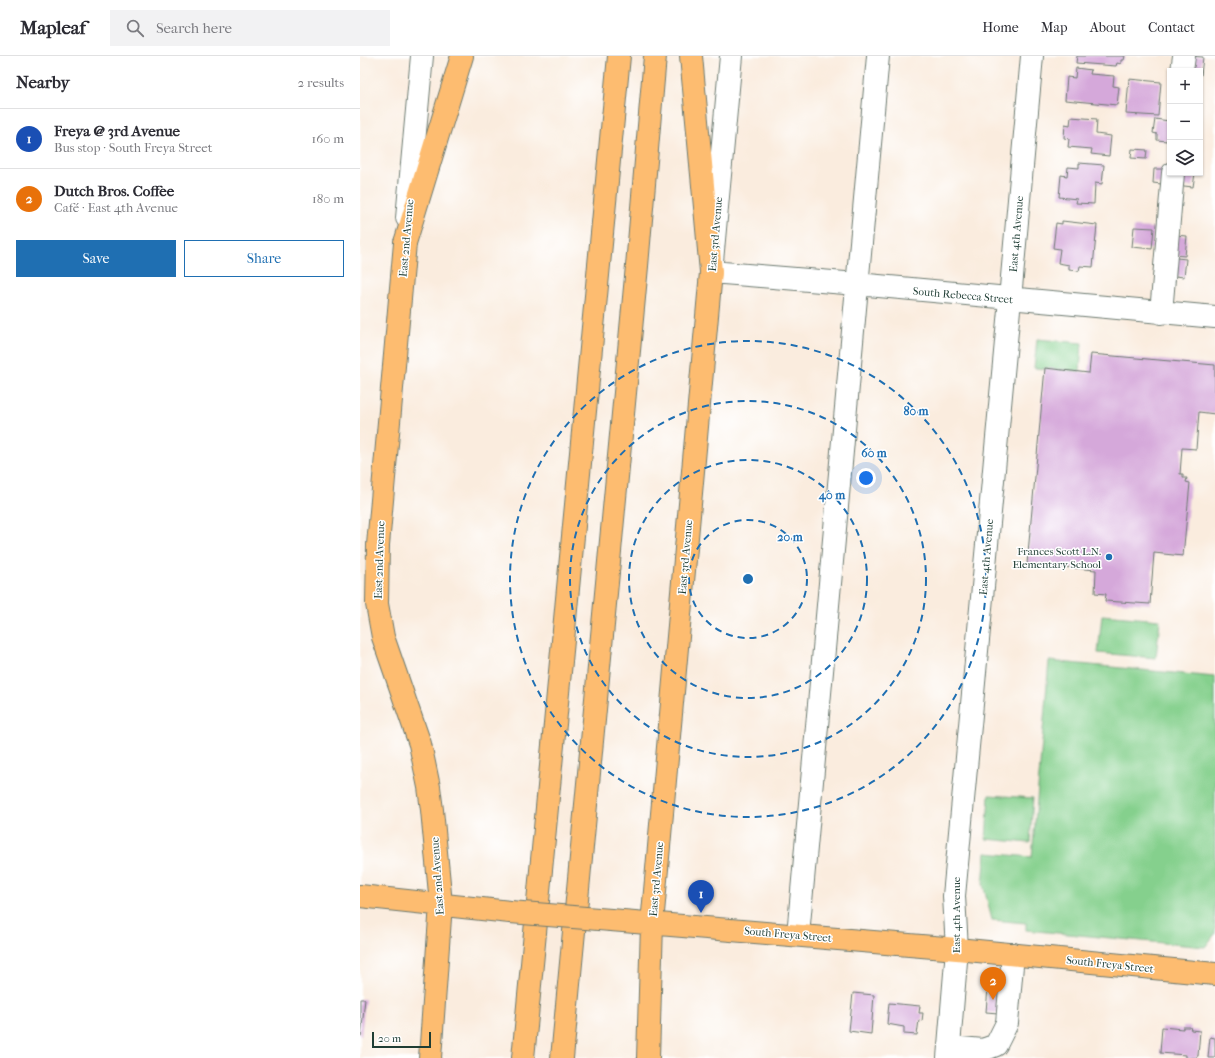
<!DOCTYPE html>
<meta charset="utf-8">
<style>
:root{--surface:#fff;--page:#f2f2f3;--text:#2b2b33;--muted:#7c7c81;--line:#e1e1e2;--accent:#1f6fb2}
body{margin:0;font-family:"IM FELL French Canon",serif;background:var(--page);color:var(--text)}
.controls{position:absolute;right:12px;top:12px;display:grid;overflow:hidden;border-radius:0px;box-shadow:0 1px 3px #0004}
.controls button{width:36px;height:36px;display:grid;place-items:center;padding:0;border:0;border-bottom:1px solid var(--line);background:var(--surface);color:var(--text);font:20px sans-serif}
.scale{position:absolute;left:12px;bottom:10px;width:59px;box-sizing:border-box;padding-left:4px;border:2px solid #1f3d34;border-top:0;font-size:11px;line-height:14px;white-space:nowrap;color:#1f3d34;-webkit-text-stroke:3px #fff;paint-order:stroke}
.you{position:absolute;left:506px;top:422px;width:14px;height:14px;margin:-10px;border:3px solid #fff;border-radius:50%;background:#1a73e8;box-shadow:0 0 0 6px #1a73e833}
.badge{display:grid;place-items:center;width:26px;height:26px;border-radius:50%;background:var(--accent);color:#fff;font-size:13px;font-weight:700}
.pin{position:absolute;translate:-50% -33px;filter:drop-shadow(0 1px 2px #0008)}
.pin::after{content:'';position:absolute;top:21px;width:14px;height:12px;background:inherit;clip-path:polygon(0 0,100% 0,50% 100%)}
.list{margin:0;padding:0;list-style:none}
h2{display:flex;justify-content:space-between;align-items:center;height:52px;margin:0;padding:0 16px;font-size:17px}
h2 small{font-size:13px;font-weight:400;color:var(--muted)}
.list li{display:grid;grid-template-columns:26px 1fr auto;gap:12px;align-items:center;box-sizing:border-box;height:60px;padding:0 16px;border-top:1px solid var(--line)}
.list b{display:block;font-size:15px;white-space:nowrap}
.list p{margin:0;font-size:13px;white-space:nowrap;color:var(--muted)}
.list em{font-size:13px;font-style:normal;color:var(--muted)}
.actions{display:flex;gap:8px;padding:12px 16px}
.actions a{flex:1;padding:9px 0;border:1px solid var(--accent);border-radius:0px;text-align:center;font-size:14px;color:var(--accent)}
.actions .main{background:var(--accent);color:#fff}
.icon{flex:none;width:22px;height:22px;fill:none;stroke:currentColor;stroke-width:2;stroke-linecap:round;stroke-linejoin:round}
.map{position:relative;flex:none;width:855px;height:1002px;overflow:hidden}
header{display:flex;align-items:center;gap:24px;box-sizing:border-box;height:56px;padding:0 20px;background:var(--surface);border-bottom:1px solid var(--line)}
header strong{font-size:19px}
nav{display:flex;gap:22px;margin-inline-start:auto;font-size:14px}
.search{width:280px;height:36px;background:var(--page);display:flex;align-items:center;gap:10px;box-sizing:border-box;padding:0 14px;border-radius:0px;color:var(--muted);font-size:15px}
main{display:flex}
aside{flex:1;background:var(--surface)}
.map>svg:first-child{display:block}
</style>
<header>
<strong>Mapleaf</strong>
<div class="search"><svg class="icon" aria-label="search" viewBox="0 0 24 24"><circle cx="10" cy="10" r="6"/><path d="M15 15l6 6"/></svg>Search here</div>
<nav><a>Home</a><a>Map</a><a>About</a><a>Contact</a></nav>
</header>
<main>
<aside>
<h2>Nearby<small>2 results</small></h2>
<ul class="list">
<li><span class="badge" style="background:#1a4fb4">1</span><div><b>Freya @ 3rd Avenue</b><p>Bus stop · South Freya Street</p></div><em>160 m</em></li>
<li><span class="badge" style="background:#e8710a">2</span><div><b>Dutch Bros. Coffee</b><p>Café · East 4th Avenue</p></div><em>180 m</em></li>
</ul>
<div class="actions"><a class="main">Save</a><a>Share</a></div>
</aside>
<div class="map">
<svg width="855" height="1002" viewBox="0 0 855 1002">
<rect width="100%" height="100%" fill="#fff"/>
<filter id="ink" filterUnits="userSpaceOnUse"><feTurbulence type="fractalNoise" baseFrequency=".025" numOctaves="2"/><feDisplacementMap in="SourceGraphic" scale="8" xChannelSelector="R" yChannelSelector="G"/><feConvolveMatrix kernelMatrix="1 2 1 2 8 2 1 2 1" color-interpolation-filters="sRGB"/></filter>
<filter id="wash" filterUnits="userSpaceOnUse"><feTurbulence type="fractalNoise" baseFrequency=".012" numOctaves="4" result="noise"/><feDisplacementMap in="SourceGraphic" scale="16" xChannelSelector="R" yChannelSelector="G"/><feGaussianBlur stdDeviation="0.9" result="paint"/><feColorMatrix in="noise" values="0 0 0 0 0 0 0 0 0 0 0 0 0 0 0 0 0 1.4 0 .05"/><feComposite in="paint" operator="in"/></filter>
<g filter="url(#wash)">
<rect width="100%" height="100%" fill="#faecde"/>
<path fill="#85d08d" stroke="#528660" d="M677,283L722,287L720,315L674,312Z
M742,559L800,564L796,602L738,597Z
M689,605L855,621V878L845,891L666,874V867L632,864L623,828L626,797L672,801Z
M629,739L673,742L670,787L626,783Z"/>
<g id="blocks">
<path fill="#d5a8da" d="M717,0H765L764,4H761V8L757,7L756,10L716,7Z
M829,0L843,1L841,19H840V15H828Z
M716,12L731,14L730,18L754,20L753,30L759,31L757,49L705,44L707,21L715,22Z
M769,23L801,26L798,60L766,58Z
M711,61L737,63L736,78L751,80L749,100L731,98L732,93L708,91L709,83L704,82L705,68L710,69Z
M795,63L809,65L807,85L797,84V78L793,77Z
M772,93L787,94L786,103L771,102Z
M719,107L744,109L742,128L735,127L734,148L716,147L717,143L699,141L701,119L707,120L708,111L719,112Z
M794,113H803L801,128L793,127Z
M816,117H835L833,131L815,129Z
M702,165L737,169L733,211L720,210L719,215L709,214V209L698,207L700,193L693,192L696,167L702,168Z
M774,171L794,172L792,193L772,191Z
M813,179L827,180L825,200L811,199Z
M808,201L826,203L824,221L806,219Z
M731,298L855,309V358L839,356L836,393L822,392L820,418H823V422H827L826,426L830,427L823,500L794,497L790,548L745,545L746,538L735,537L736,514L667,508L685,312L729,317Z
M628,931L640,933L638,957L626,956Z
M493,937L514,939L511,978L489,975Z
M0,943H5L1,980H0Z
M529,947L560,950L559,957H563L562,965L559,964L557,979L544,978V971L527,968Z
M802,971L823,973V971H830L831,974L840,975L838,1000H837L836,1002H826V999L800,997Z
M850,981L855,982V1002H848Z"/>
</g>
</g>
<g filter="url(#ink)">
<use href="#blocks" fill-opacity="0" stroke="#6c7a70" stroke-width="1"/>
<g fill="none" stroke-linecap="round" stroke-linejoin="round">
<g stroke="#6c7a70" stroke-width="24">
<path id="minor" d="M371,0L351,216L497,228L855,261
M822,15L824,0
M47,162L62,0
M801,257L813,117
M438,879L518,0
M589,991L623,994L636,989L647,967L653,898
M588,1002L597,893L594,840L650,243L672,0"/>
</g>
<g stroke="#6c7a70" stroke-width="24">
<path id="major" d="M45,187L18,489L17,548L23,581L60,688L69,731L72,754L81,848L70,1002
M0,840L150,856
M251,864L597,893L855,918
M288,1002L292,868L351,216"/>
</g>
<g stroke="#6c7a70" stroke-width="24">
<path id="highway" d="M331,0L351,216
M45,187L102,0
M163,1002L259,0
M202,1002L277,210L295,0"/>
</g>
<use href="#minor" stroke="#fff" stroke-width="22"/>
<use href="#major" stroke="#fdbc6f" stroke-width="22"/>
<use href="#highway" stroke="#fdbc6f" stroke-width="22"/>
<g stroke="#6c7a70" stroke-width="24" stroke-linecap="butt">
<path id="major-bridge" d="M150,856L251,864"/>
</g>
<use href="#major-bridge" stroke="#fdbc6f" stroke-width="22"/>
</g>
</g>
<g fill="none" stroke="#1f6fb2" stroke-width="2" stroke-dasharray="7 5">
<circle cx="388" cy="523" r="59"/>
<circle cx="388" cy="523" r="119"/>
<circle cx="388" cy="523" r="178"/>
<circle cx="388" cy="523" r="238"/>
</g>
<circle fill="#1f6fb2" stroke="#fff" stroke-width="1.5" cx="749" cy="501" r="4"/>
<g text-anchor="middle" stroke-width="3" stroke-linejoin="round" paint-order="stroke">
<g font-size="11" fill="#1f3d34" stroke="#fff">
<text transform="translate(355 178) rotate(-85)" y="4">East 3rd Avenue</text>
<text transform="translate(656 178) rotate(-85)" y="4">East 4th Avenue</text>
<text transform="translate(46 182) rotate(-85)" y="4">East 2nd Avenue</text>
<text transform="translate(603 239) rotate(5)" y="4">South Rebecca Street</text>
<text transform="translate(325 501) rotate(-85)" y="4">East 3rd Avenue</text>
<text transform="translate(626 501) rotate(-85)" y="4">East 4th Avenue</text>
<text transform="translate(19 504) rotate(-88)" y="4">East 2nd Avenue</text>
<text transform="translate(77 820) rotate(-94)" y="4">East 2nd Avenue</text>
<text transform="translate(296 823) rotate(-85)" y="4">East 3rd Avenue</text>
<text transform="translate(596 859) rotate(-90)" y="4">East 4th Avenue</text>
<text transform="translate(428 878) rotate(5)" y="4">South Freya Street</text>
<text transform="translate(750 908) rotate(6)" y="4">South Freya Street</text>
</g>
<g font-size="11" fill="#1f3d34" stroke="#fff" text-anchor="end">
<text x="741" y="499">Frances Scott L.N.<tspan x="741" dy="13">Elementary School</tspan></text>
</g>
</g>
<circle cx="388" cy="523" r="6" fill="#1f6fb2" stroke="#fff" stroke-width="2"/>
<g font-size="12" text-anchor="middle" font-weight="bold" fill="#1f6fb2" stroke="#fff" stroke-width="3" stroke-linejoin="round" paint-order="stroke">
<text x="556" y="359">80 m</text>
<text x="514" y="401">60 m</text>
<text x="472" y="443">40 m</text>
<text x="430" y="485">20 m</text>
</g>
</svg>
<div class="controls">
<button>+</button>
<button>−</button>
<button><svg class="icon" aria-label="layers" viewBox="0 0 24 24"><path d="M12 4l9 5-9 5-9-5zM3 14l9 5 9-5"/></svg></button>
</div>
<div class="scale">20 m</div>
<div class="you"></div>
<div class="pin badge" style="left:341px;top:857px;background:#1a4fb4">1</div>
<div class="pin badge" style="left:633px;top:944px;background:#e8710a">2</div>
</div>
</main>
